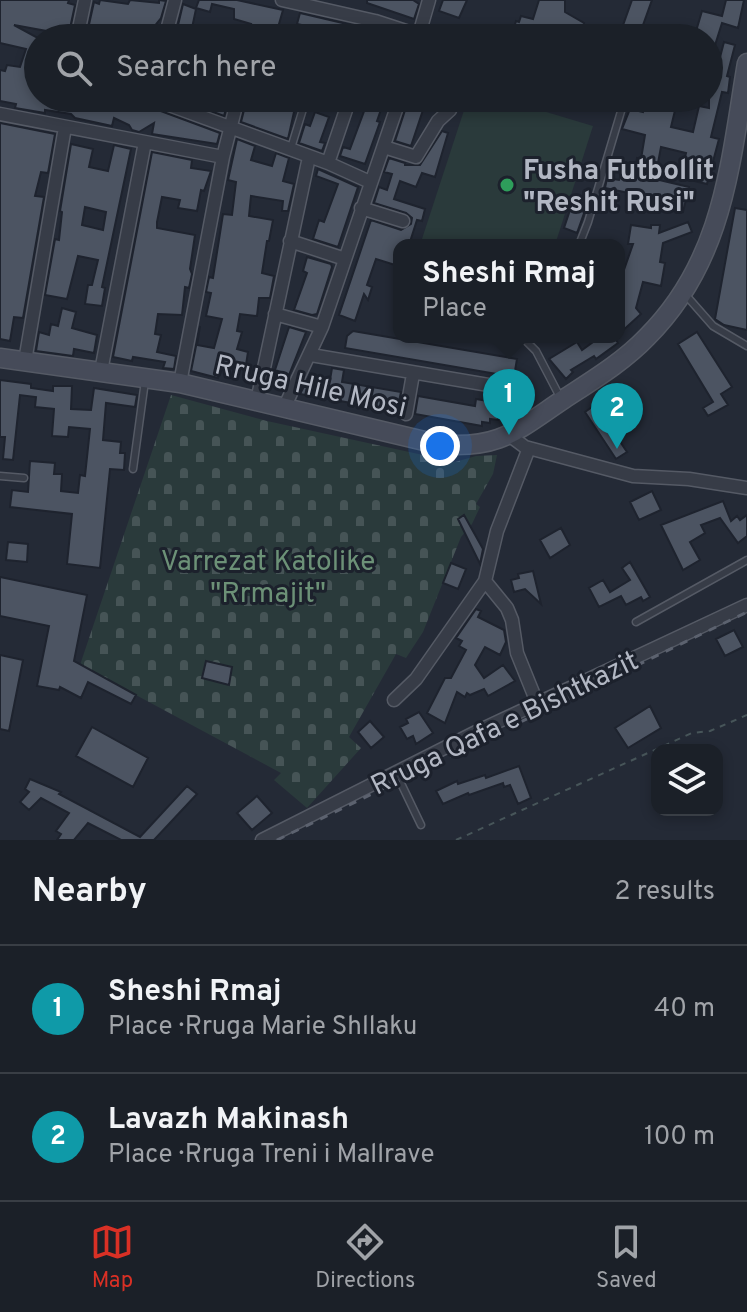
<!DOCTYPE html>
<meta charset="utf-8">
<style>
:root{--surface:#1b2028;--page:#242830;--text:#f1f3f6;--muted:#a0a3a8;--line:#393e45;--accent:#d93025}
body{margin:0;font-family:Overpass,sans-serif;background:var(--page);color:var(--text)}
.controls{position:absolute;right:24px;bottom:24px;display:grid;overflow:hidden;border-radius:16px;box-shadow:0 4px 12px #0003}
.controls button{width:72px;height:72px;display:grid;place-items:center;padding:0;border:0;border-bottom:2px solid var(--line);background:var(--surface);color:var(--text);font:40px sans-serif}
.you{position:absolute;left:440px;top:446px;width:28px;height:28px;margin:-20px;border:6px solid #fff;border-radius:50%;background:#1a73e8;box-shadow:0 0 0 12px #1a73e833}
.badge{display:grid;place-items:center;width:52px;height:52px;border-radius:50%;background:var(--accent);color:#fff;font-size:26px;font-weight:700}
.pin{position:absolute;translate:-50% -66px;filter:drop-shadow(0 2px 4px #0008)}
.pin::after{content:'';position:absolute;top:42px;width:28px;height:24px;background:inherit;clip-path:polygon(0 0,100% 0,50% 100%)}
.popup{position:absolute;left:393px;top:239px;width:232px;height:104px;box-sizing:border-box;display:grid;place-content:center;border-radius:16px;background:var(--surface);filter:drop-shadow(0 2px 6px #0005);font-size:26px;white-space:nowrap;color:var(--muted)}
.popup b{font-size:30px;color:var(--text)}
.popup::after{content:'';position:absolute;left:50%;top:100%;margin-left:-16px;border:16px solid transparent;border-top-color:var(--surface)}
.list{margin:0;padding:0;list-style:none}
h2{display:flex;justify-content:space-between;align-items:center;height:104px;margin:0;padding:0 32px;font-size:34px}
h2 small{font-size:26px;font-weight:400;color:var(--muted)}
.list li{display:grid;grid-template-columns:52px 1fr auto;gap:24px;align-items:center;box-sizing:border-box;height:128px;padding:0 32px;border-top:2px solid var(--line)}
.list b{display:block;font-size:30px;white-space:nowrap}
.list p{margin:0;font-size:26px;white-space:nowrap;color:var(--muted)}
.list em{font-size:26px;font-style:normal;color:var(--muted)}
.icon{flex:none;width:44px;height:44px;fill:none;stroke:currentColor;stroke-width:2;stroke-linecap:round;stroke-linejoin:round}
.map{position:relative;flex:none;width:747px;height:840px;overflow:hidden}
.search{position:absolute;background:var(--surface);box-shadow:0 4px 12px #0003;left:24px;right:24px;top:24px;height:88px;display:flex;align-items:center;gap:20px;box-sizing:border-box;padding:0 28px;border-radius:44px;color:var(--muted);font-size:30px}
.sheet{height:360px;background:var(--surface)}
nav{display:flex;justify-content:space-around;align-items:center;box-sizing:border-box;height:112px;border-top:2px solid var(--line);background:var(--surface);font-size:22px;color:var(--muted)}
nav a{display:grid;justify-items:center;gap:4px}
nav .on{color:var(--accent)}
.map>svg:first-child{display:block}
</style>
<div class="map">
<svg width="747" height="840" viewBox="0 0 747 840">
<defs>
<pattern id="cemetery-stones" width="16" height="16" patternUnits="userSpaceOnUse" patternTransform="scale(2)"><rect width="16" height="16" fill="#2a3a3b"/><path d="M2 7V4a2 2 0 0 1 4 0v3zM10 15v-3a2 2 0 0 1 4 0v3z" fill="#465456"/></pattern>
</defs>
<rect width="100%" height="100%" fill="#242a36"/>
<path fill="url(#cemetery-stones)" d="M171,395L267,421L455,462L476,456L497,455L493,474L476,504L480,507L472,524L461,537L423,632L406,658L396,654L349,737L361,748L307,808L274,780L281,773L80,665Z"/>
<path fill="#2a3a3b" d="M468,98H500L593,126L555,245H420Z"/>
<path fill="#4c5462" stroke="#1e232e" stroke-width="2" fill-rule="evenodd" d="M0,0H69L68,3L75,5L69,33L64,31L63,34L14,25L38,38V98H141L147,106L220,133L217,144L152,134L154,123L139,132L132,130L129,125L114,118L112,126L75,118L71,114L45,110V113L15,108L16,104L0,101V70L5,71L7,65L20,67L26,49L0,43Z
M100,0L128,4L130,0L159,3V0L166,1L161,18L145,38H86L94,2L99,4Z
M199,0H237L283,10L275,38H246L251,24L234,19V9L212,4L210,12L196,8Z
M367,0H413L419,4L414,19L367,3Z
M443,0H467L459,18L439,11Z
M539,0H565V12L584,23L580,38H563L540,32L538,38H511L516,21L519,22L521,16L533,19Z
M632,0H652L643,25L636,34L645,38H612L618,26L622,28Z
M726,0H744L738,28L722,23L711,58L709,57V38H694L702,11L722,16Z
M183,4L196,9L192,28L218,36L217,38H175Z
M300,13L364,28L362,35L354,32L352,38H328L314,35L316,28L297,24Z
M724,42L735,45L727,76L730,77L728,93L722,92L711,137L719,139L707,184L686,179L688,167L683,166L686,153L661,147L655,179L689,187L683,212L657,206V199L605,188L607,178L619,180L621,175L627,173L629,167L635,169L637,158L641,159L645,135L622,129L630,109L643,112L646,98H678L671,127L693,132L699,106L709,108V88H712Z
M176,98H229L224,116Z
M247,98H282L296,103L288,139L241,122Z
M369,98H385L377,121L380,122L365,164L340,156L343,147L350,149Z
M409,98H427L411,146L395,141Z
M315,112L329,117L320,142L325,143L322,151L299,143L305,124L310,126Z
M0,123L55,134L48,173L41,172L35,196L44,197L23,318L14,317L10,341L0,339Z
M442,131L448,133L435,177L422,173L416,187L400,181L394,199L425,209L422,221L417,220L409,245H399L395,265L376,259L367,285L372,287L368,300L364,294L355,321L339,315L371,220L401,230L411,224L412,218L406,213L374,203L379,187L387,190L392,174L384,172L389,158L405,163V165H420Z
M237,139L255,146L251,160L272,166L276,153L289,158L283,181L294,184L288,211H282L283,201L251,196L249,216L273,220L269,241H267L262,273L274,276L270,298H259L257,316L240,314L237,331L242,332L237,349L248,352L246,365L240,364L238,370L221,366L218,378L191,371L200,326L197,345L214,348L222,319L206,316L211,293L206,292L209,277L213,278L223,214L232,215L236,182L228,180Z
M71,144L93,149L89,167L108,171L114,145L131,149L102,287L105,288L102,306L85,304L88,285H92L98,260L78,256L67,299L45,295L55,239L59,240L62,212L60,211ZM85,207L106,212L103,230L82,225Z
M152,152L192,160L191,168L211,171L204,191L201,190L197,211L178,208L180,200L162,197L157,222V228L195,235L190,269L192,274L189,288L185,287L182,315L158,314L155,334L161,335L157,352L176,356L174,369L163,368L165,362L133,357L132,361L113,357Z
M318,169L358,187L338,247L313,239L319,220L324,222L338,184L316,176Z
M574,198L588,202L577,233L564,228Z
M735,208L747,210V330L724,325L715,319Z
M688,222L692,232L663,243L660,262L665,263L661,286L643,282L636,308L641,314L619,334V284L633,244H628L631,225L651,228V225H660L659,233Z
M307,257L331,264L332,267L317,314L312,315L294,310L307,273L303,271Z
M62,308L76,312L72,328L97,335L94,353L74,349L73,356L36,351L39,332L49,335L51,324L58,326Z
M289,327L306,332L289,375L275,370Z
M353,331L517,359L514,377L345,348L347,336Z
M697,332L732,387L721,394L728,405L708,416L703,408L713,402L678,344Z
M600,337H614L618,343L596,359L594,356L571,370L573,372L566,379L549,359L577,342L582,350Z
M332,368L344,370L342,382L401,392L397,411L300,394L309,377L330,380Z
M0,380L31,384V388L53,391V386H72L71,409L91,410L94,388L137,395L135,407L106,403L103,440L121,442L120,453H125L124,470L110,469L100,568L67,564L72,514L10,507L12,490L28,492L30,461L55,463L54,474H62L61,491L78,493L80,475L85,476L90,429L69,427L68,437L52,436L54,409L35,407L36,397L20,395L13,460L3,459L5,437H0Z
M418,396L475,406L476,399L500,403L498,420L490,419V423L482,422V426L415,414Z
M599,402L616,429L613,431L627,452L616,459L585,412Z
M652,491L661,510L639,520L630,502Z
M723,501L731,521L737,516L740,520L747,515V536L738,543L720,518L701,525L705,533L690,542L700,560L683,570L661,525Z
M464,515L483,549L480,564L458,519Z
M561,528L570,545L550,558L540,540Z
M8,542L28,544L27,562L6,560Z
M630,562L650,597L643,601L641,597L626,605L621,596L599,607L589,588L603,580L610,592L630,580L622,568Z
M451,563L466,569L458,589L443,583Z
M533,571L541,604L525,589L514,592L511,580L519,578L518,574Z
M0,577L87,595L74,661L136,695L131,704L88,682L81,698L60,687L59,690L37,686L49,626L0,616Z
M476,609L481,611L478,617L504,630L506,642L500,655L485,647L475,665L484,678L503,665L515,681L488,696L484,689L470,695L467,693L465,697L457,692L445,723L427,713L445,678H451L466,650L459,646L462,641L456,638Z
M734,630L743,647L725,656L716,639Z
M0,655L23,660L9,731L0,729Z
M206,661L232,667L229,685L202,678Z
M650,706L661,728L628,748L615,728Z
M419,712L433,733L416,744L413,736L407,739L400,727L408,723L406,719Z
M370,721L384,737L371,748L358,732Z
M92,727L148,758L133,787L76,756Z
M519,766L531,798L518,804L510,785L504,787L503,783L469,795L468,793L443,804L436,791L457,781L458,784L485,775L486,778Z
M30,779L61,792L59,794L140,837L187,786L197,794L154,840H121L88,823L74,840H57L61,834L56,831L69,813L41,798L29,810L20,802L29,792L25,789Z
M257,796L272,813L252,830L237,813Z"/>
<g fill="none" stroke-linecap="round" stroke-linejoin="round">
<g stroke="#555a65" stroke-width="9">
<path id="service" d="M291,148L303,109
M579,245L588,222L625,98
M684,293L713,326L747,346
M522,337L536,351L560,397
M133,469L145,381
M0,476L24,478
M636,622L747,560
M396,773L421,825"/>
</g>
<g stroke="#555a65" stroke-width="15">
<path id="minor" d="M282,0L375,21L418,35
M77,38L85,0
M165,38L175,0
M370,38L375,21
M418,38L429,0
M150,98L328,163L370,182
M0,114L223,157
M384,147L416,157L438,121L450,110L453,100
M328,163L350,98
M361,208L403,221
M290,241L345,259
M275,314L322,327
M311,355L512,389
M25,361L65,127
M101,371L145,142
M180,383L223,157L238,98
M257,401L309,157
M284,408L322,327L400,98
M406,414L413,374
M509,435L525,447L633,476L689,479L747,488
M529,448L497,531L485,581L507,608L512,620L517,653L538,705
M394,700L416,679L485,581
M262,840L476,732L747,605"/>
</g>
<g stroke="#555a65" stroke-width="21">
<path id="secondary" d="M0,358L180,383L437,444C499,450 516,431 564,399C593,380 623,362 647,337C724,260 730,164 747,63"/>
</g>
<path stroke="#475559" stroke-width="2" stroke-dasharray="6 6" stroke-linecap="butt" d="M586,98L613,106
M456,840L692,733L710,731L747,715"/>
<use href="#service" stroke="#373c47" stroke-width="6"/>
<use href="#minor" stroke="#373c47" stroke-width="12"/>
<use href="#secondary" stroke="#464b59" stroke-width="18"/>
<path stroke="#5c626f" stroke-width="3" stroke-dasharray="8 8" stroke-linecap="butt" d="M277,840L747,612"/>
</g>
<circle fill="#2e9e5b" stroke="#1c212c" stroke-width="3" cx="507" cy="185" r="8"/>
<g text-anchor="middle" stroke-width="6" stroke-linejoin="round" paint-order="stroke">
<g font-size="28" font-weight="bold" fill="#b2b7c3" stroke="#1c212c" text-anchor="start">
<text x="523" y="179">Fusha Futbollit<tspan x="523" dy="32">"Reshit Rusi"</tspan></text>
</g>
<g font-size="28" fill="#b2b7c3" stroke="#1c212c">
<text transform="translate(311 385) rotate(13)" y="10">Rruga Hile Mosi</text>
<text transform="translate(504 722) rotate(-26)" y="10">Rruga Qafa e Bishtkazit</text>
</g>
<g font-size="28" fill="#6c9177" stroke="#1c212c">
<text x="268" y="570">Varrezat Katolike<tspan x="268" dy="32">"Rrmajit"</tspan></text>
</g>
</g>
</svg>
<div class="controls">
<button><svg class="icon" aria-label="layers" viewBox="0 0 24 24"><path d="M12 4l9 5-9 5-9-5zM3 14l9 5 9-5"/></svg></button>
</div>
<div class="you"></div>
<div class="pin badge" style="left:509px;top:435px;background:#0f9aa8">1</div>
<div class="popup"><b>Sheshi Rmaj</b>Place</div>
<div class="pin badge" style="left:617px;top:449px;background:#0f9aa8">2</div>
<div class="search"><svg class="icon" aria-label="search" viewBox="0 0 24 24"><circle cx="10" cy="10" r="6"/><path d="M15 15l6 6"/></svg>Search here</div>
</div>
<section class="sheet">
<h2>Nearby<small>2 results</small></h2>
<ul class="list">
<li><span class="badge" style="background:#0f9aa8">1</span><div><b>Sheshi Rmaj</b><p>Place · Rruga Marie Shllaku</p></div><em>40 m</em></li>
<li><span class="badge" style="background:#0f9aa8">2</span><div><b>Lavazh Makinash</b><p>Place · Rruga Treni i Mallrave</p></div><em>100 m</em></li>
</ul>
</section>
<nav>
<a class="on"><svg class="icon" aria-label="map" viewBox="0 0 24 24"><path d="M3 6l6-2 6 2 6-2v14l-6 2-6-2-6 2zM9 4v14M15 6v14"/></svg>Map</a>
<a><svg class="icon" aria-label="directions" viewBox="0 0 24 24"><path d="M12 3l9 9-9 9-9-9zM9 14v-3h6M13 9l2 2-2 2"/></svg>Directions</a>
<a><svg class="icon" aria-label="saved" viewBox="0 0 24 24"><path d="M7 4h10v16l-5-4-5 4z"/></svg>Saved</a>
</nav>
